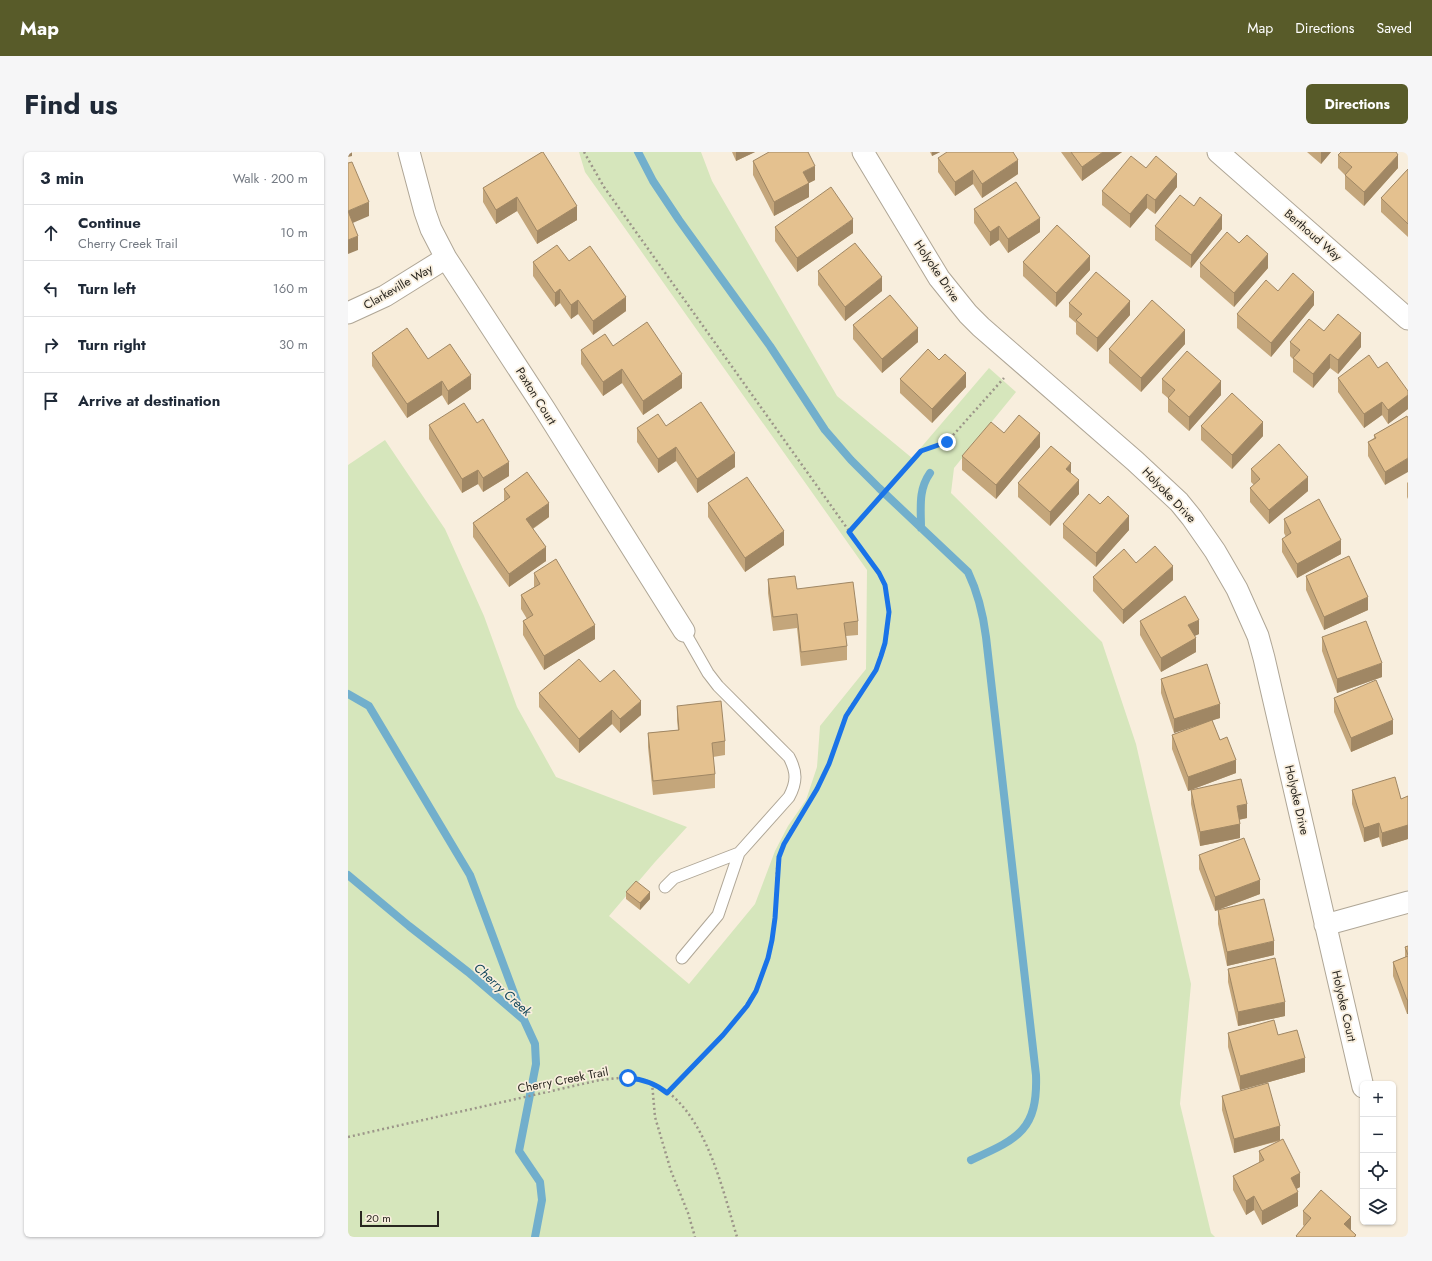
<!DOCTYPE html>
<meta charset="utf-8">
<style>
:root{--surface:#fff;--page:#f6f6f7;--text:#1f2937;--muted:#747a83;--line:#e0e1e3;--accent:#585b29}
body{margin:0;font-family:Jost,sans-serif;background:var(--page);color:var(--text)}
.controls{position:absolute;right:12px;bottom:12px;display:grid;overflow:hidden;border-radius:6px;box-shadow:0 1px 3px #0004}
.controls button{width:36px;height:36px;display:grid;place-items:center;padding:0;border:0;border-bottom:1px solid var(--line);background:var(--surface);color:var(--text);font:20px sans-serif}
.scale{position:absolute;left:12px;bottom:10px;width:79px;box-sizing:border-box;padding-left:4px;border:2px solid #292620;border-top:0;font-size:11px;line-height:14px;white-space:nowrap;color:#292620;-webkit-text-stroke:3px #f8eedd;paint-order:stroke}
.stop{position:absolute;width:12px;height:12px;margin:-9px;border:3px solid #1a73e8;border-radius:50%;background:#fff}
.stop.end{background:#1a73e8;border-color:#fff;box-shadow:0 1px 4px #0008}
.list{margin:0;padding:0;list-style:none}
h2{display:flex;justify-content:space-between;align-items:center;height:52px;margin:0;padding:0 16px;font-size:17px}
h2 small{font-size:13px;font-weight:400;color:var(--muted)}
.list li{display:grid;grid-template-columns:26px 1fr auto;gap:12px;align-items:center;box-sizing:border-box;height:56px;padding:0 16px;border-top:1px solid var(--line)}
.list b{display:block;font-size:15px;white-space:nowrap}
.list p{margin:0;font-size:13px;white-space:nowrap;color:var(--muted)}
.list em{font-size:13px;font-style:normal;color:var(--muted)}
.icon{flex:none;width:22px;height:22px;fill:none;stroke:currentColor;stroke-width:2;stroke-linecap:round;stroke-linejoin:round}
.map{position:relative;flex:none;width:1060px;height:1085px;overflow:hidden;border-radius:6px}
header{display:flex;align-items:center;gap:24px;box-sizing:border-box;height:56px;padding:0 20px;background:var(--accent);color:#fff}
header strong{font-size:19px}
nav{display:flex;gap:22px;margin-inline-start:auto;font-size:14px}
.intro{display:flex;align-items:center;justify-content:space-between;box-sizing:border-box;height:96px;padding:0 24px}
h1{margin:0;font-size:28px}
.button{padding:10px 18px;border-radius:6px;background:var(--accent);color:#fff;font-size:14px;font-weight:700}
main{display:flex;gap:24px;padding:0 24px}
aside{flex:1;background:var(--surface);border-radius:6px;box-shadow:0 1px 3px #0004}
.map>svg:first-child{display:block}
</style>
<header>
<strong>Map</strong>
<nav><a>Map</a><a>Directions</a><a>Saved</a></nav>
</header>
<div class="intro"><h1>Find us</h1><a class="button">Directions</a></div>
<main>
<aside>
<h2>3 min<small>Walk · 200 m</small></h2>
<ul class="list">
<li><svg class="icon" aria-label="ahead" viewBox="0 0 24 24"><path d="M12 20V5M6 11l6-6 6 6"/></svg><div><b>Continue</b><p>Cherry Creek Trail</p></div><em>10 m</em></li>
<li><svg class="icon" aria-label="left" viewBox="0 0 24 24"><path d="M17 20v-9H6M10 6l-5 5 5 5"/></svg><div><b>Turn left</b></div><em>160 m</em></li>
<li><svg class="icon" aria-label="right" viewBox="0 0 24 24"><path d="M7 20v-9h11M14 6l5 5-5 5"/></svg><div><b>Turn right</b></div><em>30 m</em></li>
<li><svg class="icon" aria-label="arrive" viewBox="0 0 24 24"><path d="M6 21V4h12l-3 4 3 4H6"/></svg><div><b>Arrive at destination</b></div></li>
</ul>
</aside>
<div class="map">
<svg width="1060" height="1085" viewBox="0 0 1060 1085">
<rect width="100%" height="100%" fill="#f8eedd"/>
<path fill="#d6e6bc" d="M231,0H353L364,29L489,244L564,306L641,216L668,240L606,316L603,341L754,490L788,592L843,832L832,952L863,1081L867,1085H0V313L37,288L97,377L136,464L169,555L208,625L339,675L307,710L261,764L341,832L407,752L427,699L440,674L458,648L469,615L472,574L518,517L519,418L237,20Z"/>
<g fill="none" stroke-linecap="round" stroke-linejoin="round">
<path stroke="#72afcc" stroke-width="8" d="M290,0L305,29L331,68L422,194L477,278L503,308L531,336L620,420C630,441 635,461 638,485L688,923C690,979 669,987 623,1008
M573,376C573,356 570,338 582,321
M0,542L21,554L122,723L176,868
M0,723L61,774L120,820L176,868L187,892L188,912L171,999L192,1030L194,1048L187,1085"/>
<g stroke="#afa696" stroke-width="13">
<path id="service" d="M317,735L326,726L391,701
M334,806L370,763L391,701L441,645C449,630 449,620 441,605L370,534L360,521L336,479"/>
</g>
<g stroke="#afa696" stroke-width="23">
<path id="minor" d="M61,0L77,60L83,77L98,106L196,256L336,479
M515,0L591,126L620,162L633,175L787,309L831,350L844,366L867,399L889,437L910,484L916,506L1015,935
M870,0L1060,167
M0,161L37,144L98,106
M977,773L1060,750"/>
</g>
<path stroke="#9c9589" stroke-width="2.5" stroke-dasharray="2 3" stroke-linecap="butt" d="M236,0L256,35L531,421C546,450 542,489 528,518C520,534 506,547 498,563C494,571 493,579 490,587C483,608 474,628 463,647
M501,380L573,299L599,290L656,226
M304,931L307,965L323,1019L340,1061L347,1085
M319,941C358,900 405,862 420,806C426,784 427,761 428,739C429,728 428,716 431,706C434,689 446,674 455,660
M0,985L252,928C265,927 279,924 292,927C354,941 373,1033 389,1085"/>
<use href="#service" stroke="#fff" stroke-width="11"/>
<use href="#minor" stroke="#fff" stroke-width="21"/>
</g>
<path fill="#c4a67b" d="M194,0L229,68L189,92L169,59L148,72L135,50V36Z
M384,0H407L388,9Z
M582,0H592L584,4Z
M713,0H774L734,29Z
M959,0H983L973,12Z
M990,3L1050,16L1016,54L997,37V23L990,16Z
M590,6L670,22L634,46L625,32L607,44L590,20Z
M405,9L467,28L461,31V45L426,64L405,23Z
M798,16L829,35L807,62L799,56L782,76L754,53V39Z
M1060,17V85L1033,60V46Z
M626,57L692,80L660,101L651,88L642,94L626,71Z
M807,74L874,77L843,116L807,88Z
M427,75L505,81L449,120L427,89Z
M221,109L278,159L245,183L230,162L223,167L212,151L207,155L185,124V110Z
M675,110L742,118L708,155L675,124Z
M852,111L920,116L886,155L852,125Z
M470,119L534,139L497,169L470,133Z
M930,139L966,153L923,205L889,176V162Z
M721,151L782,163L749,200L728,182V171L721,165Z
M505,173L570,190L534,221L505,187Z
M976,179L1013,195L990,222L982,216L965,236L945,220V207L942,204V190Z
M837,192L793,240L761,211V197Z
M265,194L334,236L295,263L274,231L255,244L233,212V198Z
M24,201L80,207L123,237L100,253L94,243L59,266L24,214Z
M1030,216L1060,239V257L1040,272L1034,263L1016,276L990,240V226Z
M552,227L618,235L584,271L552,241Z
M814,227L873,243L841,279L820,260V246L814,241Z
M1059,264L1037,333L1020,304V290L1026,286V283Z
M81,273L161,324L135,340L130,332L114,341L81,287Z
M318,274L387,315L349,341L328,309L310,321L289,290V276Z
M853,274L915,284L884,317L853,288Z
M656,281L692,295L648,347L614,318V304Z
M903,317L960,339L921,372L902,350V336L906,333L903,330Z
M723,321L731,342L702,374L670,345V331Z
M1060,330V347L1059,345V331Z
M156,337L201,365L185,377L198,409L161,435L125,385V371L156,349Z
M360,351L436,393L397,420L360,365Z
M936,367L993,402L949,426L934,400V387L938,385L936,381Z
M715,372L781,378L748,415L715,386Z
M788,411L825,428L775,472L745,439V425Z
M186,421L247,487L196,518L175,483V469L179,467L173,457V443L186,435Z
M958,424L1020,458L976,478L958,438Z
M420,427L449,437L510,469V483L498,484L499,494V508L453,514L449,476L425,479L420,441Z
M792,469L851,482L846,484L848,500L813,520L792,483Z
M974,485L1034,525L989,541L974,499Z
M813,527L872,566L864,568L872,588L888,621L840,639L824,597V583L859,570L826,581L813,541Z
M191,541L293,563L272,581L264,572L231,601L191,555Z
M986,546L1045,582L1003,600L986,560Z
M329,554L377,589V603L365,605L367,622V636L305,643L300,595V581L330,578L329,568Z
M843,638L899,666L891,668L892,686L852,694L843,652Z
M1004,638L1053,647L1060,644V687L1034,695L1031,685L1016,690L1004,652Z
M851,703L912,742L867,759L851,717Z
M278,740L302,747L292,758L278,747Z
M870,758L926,803L879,814L870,772Z
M1060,794V862H1059L1045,824V810L1057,805V795Z
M880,817L937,864L890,874L880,830Z
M880,881L930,883L957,920L892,938L880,895Z
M874,944L932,988L952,1035L948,1037L950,1054L914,1073L906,1058L898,1063L885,1038V1024L911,1011V999L931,989L886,1001L874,958Z
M955,1059L1003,1078L1008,1085H948V1084L956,1074L955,1073Z"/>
<path fill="#a08764" d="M0,0H4V4L0,5Z
M388,0H407L388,9Z
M584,0H592L584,4Z
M755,0H774L734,29V15Z
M973,0H983L973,12Z
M1050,3V16L1016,54V40Z
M670,8V22L634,46V32Z
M467,14V28L455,34V20Z
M625,18V32L607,44V30Z
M829,22V35L807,62V48Z
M461,31V45L426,64V50Z
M799,42V56L782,76V62Z
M169,45V59L148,72V58Z
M21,50V64L0,73V59Z
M229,54V68L189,92V79Z
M874,63V77L843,116V103Z
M692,66V80L660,101V87Z
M505,67V81L449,120V106Z
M651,74V88L642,94V80Z
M10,84V98L0,102V88Z
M920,102V116L886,155V141Z
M742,104V118L708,155V141Z
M534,125V139L497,169V155Z
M212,137V151L207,155V141Z
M966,140V153L923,205V191Z
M278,145V159L245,183V169Z
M230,148V162L223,167V153Z
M782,149V163L749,200V186Z
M570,176V190L534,221V207Z
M837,178V192L793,240V226Z
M1013,181V195L990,222V208Z
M982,202V216L965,236V222Z
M274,217V231L255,244V230Z
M618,221V235L584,271V257Z
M334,222V236L295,263V249Z
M123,223V237L100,253V239Z
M94,229V243L59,266V252Z
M873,229V243L841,279V265Z
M1060,243V257L1040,272V258Z
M1034,250V263L1016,276V262Z
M915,270V284L884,317V303Z
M692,281V295L648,347V333Z
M328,295V309L310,321V307Z
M387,301V315L349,341V327Z
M1060,306V320L1037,333V320Z
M161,310V324L135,340V326Z
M723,311V325L718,317Z
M130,318V332L114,341V327Z
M960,325V339L921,372V358Z
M731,328V342L702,374V360Z
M201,351V365L178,381V367Z
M781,364V378L748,415V401Z
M436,379V393L397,420V406Z
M993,388V402L949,426V412Z
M198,395V409L161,435V422Z
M825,414V428L775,472V458Z
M1020,445V458L976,478V465Z
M851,468V482L840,487V473Z
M247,473V487L196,518V504Z
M848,486V500L813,520V506Z
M1034,511V525L989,541V527Z
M293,549V563L272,581V567Z
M872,552V566L826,581V567Z
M264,558V572L231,601V587Z
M1045,568V582L1003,600V586Z
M888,608V621L840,639V625Z
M899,652V666L889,668V654Z
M1031,671V685L1016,690V676Z
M892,672V686L852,694V680Z
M1060,673V687L1034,695V681Z
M912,728V742L867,759V745Z
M302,740V747L292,758V751Z
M926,789V803L879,814V800Z
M1059,848H1060V862H1059Z
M937,850V864L890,874V860Z
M957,906V920L892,938V924Z
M932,974V988L886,1001V987Z
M952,1021V1035L943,1040V1026Z
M950,1040V1054L914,1073V1059Z
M906,1044V1058L898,1063V1049Z
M1003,1065V1079L996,1072Z"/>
<path fill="#e4c18f" stroke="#a08764" d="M194,0H195L229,54L189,79L169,45L148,58L135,36Z
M421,0H460L467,14L455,20L461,31L426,50L405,9Z
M599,0H665L670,8L634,32L625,18L607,30L590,6Z
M723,0H755L734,15Z
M993,0H1048L1050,3L1016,40L997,23L1004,15L990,3Z
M783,4L798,16L808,4L829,22L807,48L799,42L782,62L754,39Z
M4,10L21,50L0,59L10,84L0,88V11Z
M1060,17V72L1033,46Z
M668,30L692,66L660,87L651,74L642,80L626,57Z
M483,35L505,67L449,106L427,75Z
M832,43L846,54L852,45L874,63L843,103L807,74Z
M709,73L742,104L708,141L675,110Z
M879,80L891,91L899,83L920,102L886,141L852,111Z
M507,91L534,125L497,155L470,119Z
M209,93L221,109L242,94L278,145L245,169L230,148L223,153L212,137L207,141L185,110Z
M748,120L782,149L749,186L728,168L734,162L721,151Z
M945,121L966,140L923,191L889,162L918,128L930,139Z
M542,143L570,176L534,207L505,173Z
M804,148L837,178L793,226L761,197Z
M990,162L1013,181L990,208L982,202L965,222L945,206L952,198L942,190L961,167L976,179Z
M299,170L334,222L295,249L274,217L255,230L233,198L257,182L265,194Z
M59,176L80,207L102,192L123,223L100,239L94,229L59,252L24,201Z
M580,197L591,208L597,202L618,221L584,257L552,227Z
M839,199L873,229L841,265L820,246L827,238L814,227Z
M1021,203L1030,216L1039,210L1060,239V243L1040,258L1034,250L1016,262L990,226Z
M884,241L915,270L884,303L853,274Z
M353,250L387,301L349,327L328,295L310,307L289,276L310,262L318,274Z
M116,251L129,271L135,267L161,310L135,326L130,318L114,327L81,273Z
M671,263L692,281L648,333L614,304L643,270L656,281Z
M1059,264L1060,266V306L1037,320L1020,290L1028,286L1026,283Z
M931,292L960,325L921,358L902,336L912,327L903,317Z
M703,294L723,311L718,317L731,328L702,360L670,331Z
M179,320L201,351L178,367L198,395L161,422L125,371L162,345L156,337Z
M399,325L436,379L397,406L360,351Z
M741,342L752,352L760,344L781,364L748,401L715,372Z
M971,347L993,388L949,412L934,387L943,381L936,367Z
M807,394L825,414L775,458L745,425L776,397L788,411Z
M1001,404L1020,445L976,465L958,424Z
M208,407L247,473L196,504L175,469L185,463L173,443L192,432L186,421Z
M447,424L449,437L505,430L510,469L496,471L499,494L453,500L449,462L425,465L420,427Z
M837,444L851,468L840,473L848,486L813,506L792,469Z
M1018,469L1034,511L989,527L974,485Z
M231,507L252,530L266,518L293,549L272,567L264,558L231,587L191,541Z
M859,512L872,552L826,567L813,527Z
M1028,528L1045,568L1003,586L986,546Z
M373,549L377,589L364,591L367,622L305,629L300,581L331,578L329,554Z
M864,568L872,588L879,585L888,608L840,625L824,583Z
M1047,625L1053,647L1060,644V673L1034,681L1031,671L1016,676L1004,638Z
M893,627L899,652L889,654L892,672L852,680L843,638Z
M896,686L912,728L867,745L851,703Z
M288,729L302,740L292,751L278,740Z
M916,747L926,789L879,800L870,758Z
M1060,794V803L1057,795Z
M1060,804V848H1059L1045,810Z
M927,806L937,850L890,860L880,817Z
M926,868L930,883L949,878L957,906L892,924L880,881Z
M920,931L932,974L886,987L874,944Z
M935,987L952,1021L943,1026L950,1040L914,1059L906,1044L898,1049L885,1024L916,1008L911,999Z
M973,1038L1003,1065L996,1072L1008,1083L1006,1085H949L948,1084L963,1066L955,1059Z"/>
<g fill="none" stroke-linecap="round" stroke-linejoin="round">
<path stroke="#1a73e8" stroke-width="5" d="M280,926C295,927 307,931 319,941L375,883L399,854L408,839L420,806L424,788L427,766L431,705L436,692L469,637L481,612L498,564L528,518L533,504L537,491L541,460L537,433L531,421L501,380L573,299L599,290"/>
</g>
<g text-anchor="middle" stroke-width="3.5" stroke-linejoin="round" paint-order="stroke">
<g font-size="12" fill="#292620" stroke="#f8eedd">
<text transform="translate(965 83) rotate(41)" y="4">Berthoud Way</text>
<text transform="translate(589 119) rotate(56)" y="4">Holyoke Drive</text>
<text transform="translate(50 135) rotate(-30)" y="4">Clarkeville Way</text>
<text transform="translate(188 244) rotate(58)" y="4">Paxton Court</text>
<text transform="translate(821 343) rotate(46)" y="4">Holyoke Drive</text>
<text transform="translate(949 648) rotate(77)" y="4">Holyoke Drive</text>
<text transform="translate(996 854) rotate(77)" y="4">Holyoke Court</text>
<text transform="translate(215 928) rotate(-11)" y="4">Cherry Creek Trail</text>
</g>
<g font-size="13" font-style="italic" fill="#12465b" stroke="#f8eedd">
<text transform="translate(155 837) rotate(42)" y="5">Cherry Creek</text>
</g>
</g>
</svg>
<div class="controls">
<button>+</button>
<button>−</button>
<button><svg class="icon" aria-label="locate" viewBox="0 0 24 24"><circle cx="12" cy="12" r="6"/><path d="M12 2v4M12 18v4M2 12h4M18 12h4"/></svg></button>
<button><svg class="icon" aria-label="layers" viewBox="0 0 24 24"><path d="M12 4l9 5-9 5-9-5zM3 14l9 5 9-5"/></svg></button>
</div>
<div class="scale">20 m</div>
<div class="stop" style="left:280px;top:926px"></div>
<div class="stop end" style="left:599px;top:290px"></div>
</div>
</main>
